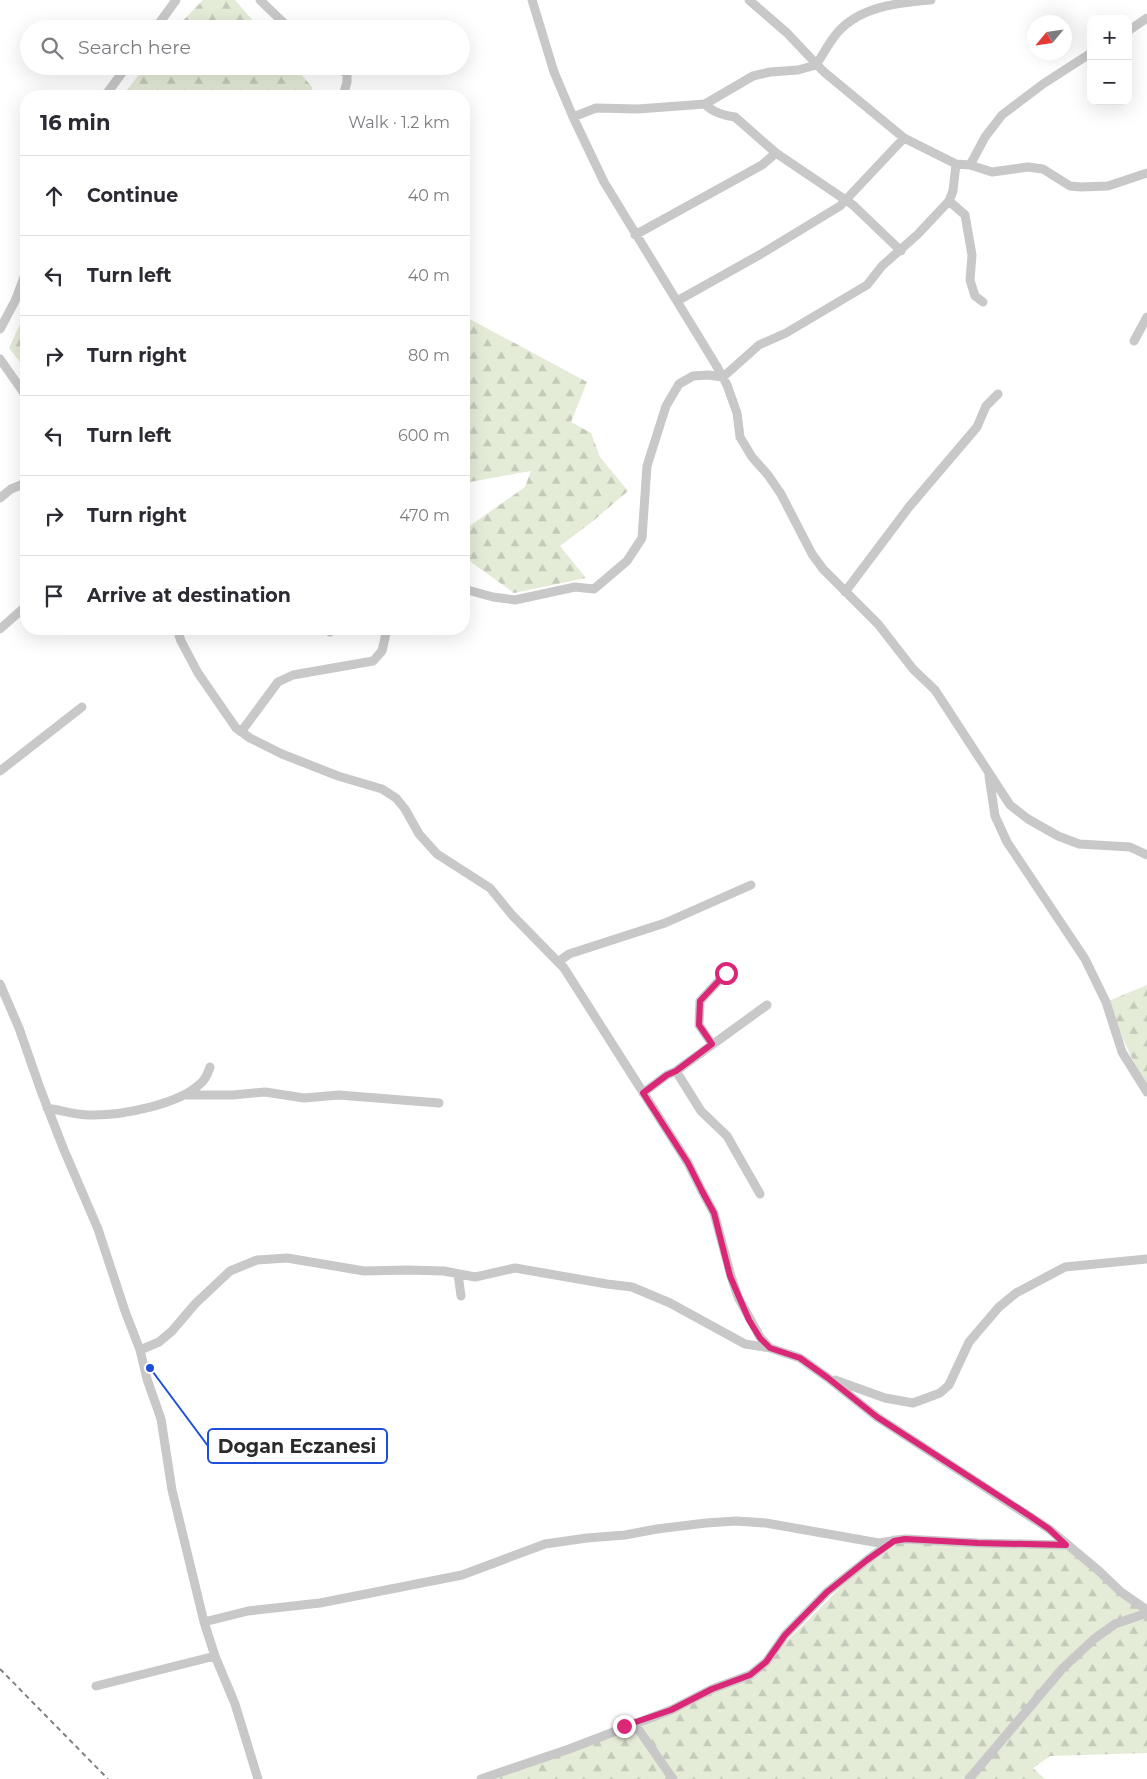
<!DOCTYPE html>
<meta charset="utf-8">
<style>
:root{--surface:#fff;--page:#f2f2f3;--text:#2b2b33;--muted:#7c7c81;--line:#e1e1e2}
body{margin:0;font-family:Montserrat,sans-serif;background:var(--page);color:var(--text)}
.controls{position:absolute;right:15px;top:15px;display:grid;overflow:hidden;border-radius:10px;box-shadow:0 5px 20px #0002}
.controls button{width:45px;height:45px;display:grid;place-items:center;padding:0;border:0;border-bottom:1px solid var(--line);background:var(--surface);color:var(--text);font:25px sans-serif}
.compass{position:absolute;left:1027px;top:15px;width:45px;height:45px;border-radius:50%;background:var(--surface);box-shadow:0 5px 20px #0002;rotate:241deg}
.stop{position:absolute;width:15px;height:15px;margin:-11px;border:4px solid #db2777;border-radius:50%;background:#fff}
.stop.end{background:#db2777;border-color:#fff;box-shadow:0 1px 5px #0008}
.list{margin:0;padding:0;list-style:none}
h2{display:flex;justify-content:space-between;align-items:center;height:65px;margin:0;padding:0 20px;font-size:21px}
h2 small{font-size:16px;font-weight:400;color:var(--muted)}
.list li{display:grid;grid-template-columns:32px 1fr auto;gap:15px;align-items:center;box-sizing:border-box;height:80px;padding:0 20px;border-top:1px solid var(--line)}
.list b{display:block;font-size:19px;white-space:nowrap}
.list em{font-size:16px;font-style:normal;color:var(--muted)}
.icon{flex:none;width:28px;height:28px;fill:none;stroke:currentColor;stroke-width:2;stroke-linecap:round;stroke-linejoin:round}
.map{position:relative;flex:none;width:1147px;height:1779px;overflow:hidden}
.search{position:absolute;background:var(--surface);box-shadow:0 5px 20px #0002;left:20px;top:20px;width:450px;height:55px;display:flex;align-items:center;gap:12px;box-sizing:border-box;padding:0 18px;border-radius:28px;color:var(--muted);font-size:19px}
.panel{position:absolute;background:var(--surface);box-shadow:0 5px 20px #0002;left:20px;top:90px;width:450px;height:545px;border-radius:20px}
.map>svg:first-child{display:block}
</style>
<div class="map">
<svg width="1147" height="1779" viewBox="0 0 1147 1779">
<defs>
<pattern id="forest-firs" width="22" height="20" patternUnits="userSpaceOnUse" patternTransform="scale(1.25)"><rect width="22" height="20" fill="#e4ebd7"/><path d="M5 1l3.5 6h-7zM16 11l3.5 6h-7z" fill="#c4cab9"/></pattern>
</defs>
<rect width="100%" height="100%" fill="#fff"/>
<path fill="url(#forest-firs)" d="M203,0H235L260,29H175Z
M146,66H294L312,87L313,96H122Z
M26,311V370L9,348Z
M464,316L587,382L571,422L591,433L600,457L628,491L593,521L560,546L586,578L514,593L464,557V530L525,487L531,471L464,483Z
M1147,985V1091L1106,1002Z
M893,1535L1066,1545L1147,1610V1753L1050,1756L1033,1768L1045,1779H479L634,1723L766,1662Z"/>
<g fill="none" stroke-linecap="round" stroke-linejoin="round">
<path stroke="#c8c8c8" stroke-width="9" d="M260,0L290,29
M532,0L554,72L573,117L604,182L716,365L727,385L737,413L740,437L752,457L768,475L781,494L812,554L823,569L878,624L913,669L935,690L1010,805L1028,819L1058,836L1079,844L1130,847L1147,855
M749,0L787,33L824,72L904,138L956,164L970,165L992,172L1028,167L1043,169L1070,186L1081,187L1108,186L1147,173
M155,29L176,0
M1128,31L1147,18
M336,66L347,74V82L343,96
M105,96L127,66
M705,104C712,112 725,116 735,117L776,153L853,205L901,251
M573,117L596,108L638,109L705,104L753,76L770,72L798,70L816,65C823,55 829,42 838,32C861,6 898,3 931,0
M970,165L985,137L1002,115L1043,84L1091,53
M949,201L965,215L972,255L970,280L975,296L983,302
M635,235L762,165L776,153
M677,301L761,254L840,206L904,138
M0,329L15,301L26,272
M1134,341L1147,317
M0,359L26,396
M0,498L11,489L26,483
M464,589L493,597L515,600L575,587L594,589L627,561L642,538L647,466L666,406L679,384L693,376L708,375L723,377L759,345L786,333L867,285L882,266L918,234L949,201L953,191L956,164
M845,592L909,507L977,427L986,406L998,394
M0,629L26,606
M177,629L181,641L198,673L236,728L250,738L282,754L338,776L382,789L396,798L405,809L419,834L437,854L490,888L512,915L564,968L688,1163L702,1191L714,1213L731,1276L738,1297L760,1337L769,1347
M330,632L332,629
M241,732L278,682L293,675L373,661L382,651L387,629
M0,771L82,707
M989,776L995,816L1007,842L1085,959L1106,1002L1122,1052L1147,1092
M558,962L569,954L665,923L751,885
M0,984L19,1028L41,1091L64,1150L98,1229L125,1311L140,1350L147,1379L161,1419L172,1490L204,1622L215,1656L235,1704L258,1779
M712,1044L699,1025L700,1001L726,973
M676,1071L701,1111L727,1136L760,1194
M643,1093L667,1075L676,1071L767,1005
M185,1095H233L265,1092L304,1098L339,1095L439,1103
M47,1108C61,1110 75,1115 89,1115C119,1116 179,1105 201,1083C206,1079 208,1073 210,1067
M458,1274L461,1296
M140,1350L159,1342L172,1331L195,1304L230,1271L257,1260L287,1258L364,1271L408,1270L444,1271L475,1277L515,1268L607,1284L632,1287L670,1303L745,1344L770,1348L800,1358L828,1378L877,1417L1049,1529L1099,1571L1121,1592L1147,1610
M835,1380L885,1398L913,1403L940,1393L949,1385L969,1342L999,1307L1016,1293L1065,1267L1147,1259
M204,1622L248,1611L320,1603L462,1575L545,1544L587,1538L625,1535L657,1529L706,1523L736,1521L766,1523L879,1543L905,1539L978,1543L1066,1545
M96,1686L215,1656
M634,1723L673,1779
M481,1779L569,1749L671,1710L712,1689L750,1675L766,1662L785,1635L827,1592L867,1560L891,1542
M969,1779L1062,1669L1094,1639L1115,1624L1147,1613"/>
<path stroke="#808080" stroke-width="2" stroke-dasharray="5 4" stroke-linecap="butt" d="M0,1669L108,1779"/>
</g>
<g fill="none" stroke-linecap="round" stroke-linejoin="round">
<path stroke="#db2777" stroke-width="6" d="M624,1726L671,1710L712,1689L750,1675L766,1662L785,1635L827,1592L867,1560L894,1541L905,1539L978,1543L1066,1545L1049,1529L1030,1516L877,1417L828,1378L800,1358L770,1348L760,1338L749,1320L730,1276L714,1213L702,1191L688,1163L643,1093L667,1075L676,1071L712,1044L699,1025L700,1001L726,973"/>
</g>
<path fill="none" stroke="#1d4ed8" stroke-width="2" d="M150 1368L208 1446"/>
<circle fill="#1d4ed8" stroke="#fff" stroke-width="2" cx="150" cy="1368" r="5"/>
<rect fill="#fff" stroke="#1d4ed8" stroke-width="2" x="208" y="1429" width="179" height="34" rx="5"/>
<g font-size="19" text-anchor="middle" font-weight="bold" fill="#2b2b2b">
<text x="297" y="1453">Dogan Eczanesi</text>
</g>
</svg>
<div class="controls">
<button>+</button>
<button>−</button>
</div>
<svg class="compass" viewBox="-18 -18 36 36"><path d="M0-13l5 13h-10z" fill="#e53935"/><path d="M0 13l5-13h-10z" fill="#7c7c81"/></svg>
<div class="stop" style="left:726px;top:973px"></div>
<div class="stop end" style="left:624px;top:1726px"></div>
<div class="search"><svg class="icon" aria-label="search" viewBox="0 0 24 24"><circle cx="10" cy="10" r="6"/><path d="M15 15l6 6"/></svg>Search here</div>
<section class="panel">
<h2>16 min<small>Walk · 1.2 km</small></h2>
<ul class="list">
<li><svg class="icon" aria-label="ahead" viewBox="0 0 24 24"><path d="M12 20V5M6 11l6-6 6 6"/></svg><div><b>Continue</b></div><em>40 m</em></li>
<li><svg class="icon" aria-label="left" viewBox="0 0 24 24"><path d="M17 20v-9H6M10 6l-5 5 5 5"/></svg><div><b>Turn left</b></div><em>40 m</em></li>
<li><svg class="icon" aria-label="right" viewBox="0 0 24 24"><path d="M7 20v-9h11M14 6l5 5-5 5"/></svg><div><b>Turn right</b></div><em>80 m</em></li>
<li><svg class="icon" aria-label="left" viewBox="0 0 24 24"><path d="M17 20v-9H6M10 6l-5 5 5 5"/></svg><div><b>Turn left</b></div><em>600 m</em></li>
<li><svg class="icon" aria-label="right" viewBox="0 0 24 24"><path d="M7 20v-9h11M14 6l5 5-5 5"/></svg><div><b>Turn right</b></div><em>470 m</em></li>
<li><svg class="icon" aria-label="arrive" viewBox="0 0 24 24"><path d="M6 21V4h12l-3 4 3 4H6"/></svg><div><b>Arrive at destination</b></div></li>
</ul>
</section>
</div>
